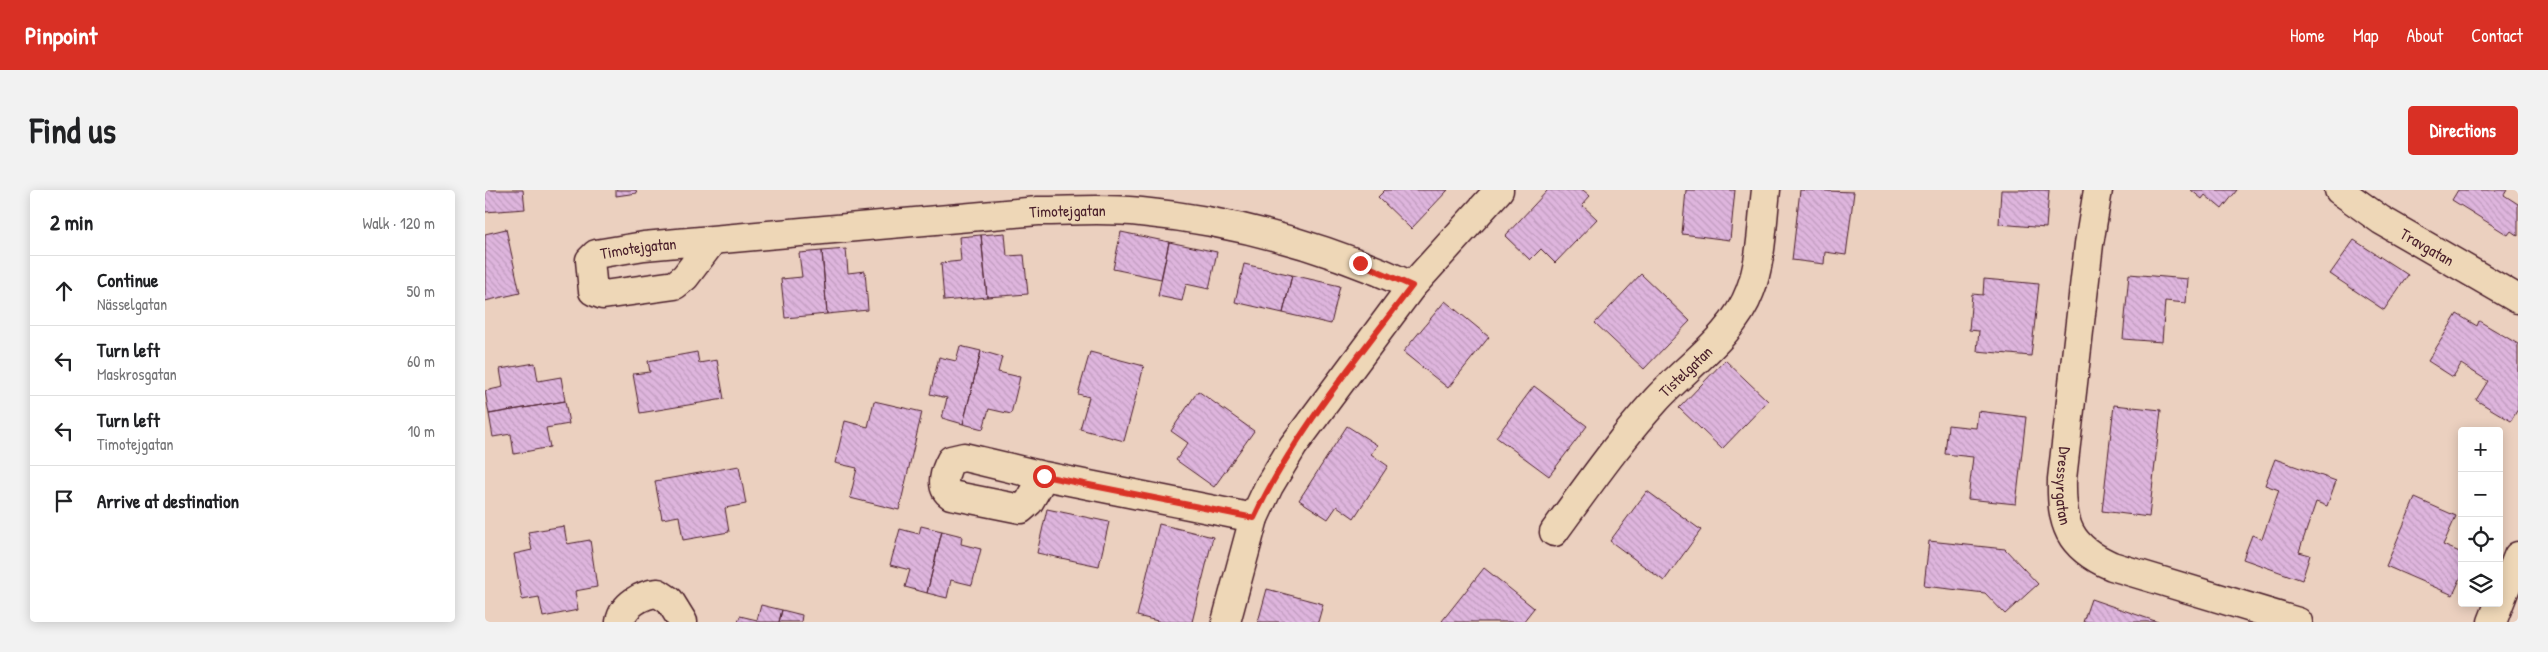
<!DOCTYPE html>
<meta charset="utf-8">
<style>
:root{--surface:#fff;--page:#f2f2f2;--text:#202124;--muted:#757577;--line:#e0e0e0;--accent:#d93025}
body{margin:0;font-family:"Patrick Hand",sans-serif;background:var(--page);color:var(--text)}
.controls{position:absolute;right:15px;bottom:15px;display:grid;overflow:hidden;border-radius:5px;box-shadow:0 2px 12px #0003}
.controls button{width:45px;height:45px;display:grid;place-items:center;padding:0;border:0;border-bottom:1px solid var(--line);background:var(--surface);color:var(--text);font:25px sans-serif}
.stop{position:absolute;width:15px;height:15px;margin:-11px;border:4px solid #d93025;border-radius:50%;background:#fff}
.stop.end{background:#d93025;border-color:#fff;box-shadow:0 1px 5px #0008}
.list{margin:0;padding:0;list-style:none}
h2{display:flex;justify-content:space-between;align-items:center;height:65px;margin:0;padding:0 20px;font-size:21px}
h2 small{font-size:16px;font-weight:400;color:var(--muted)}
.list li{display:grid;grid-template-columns:32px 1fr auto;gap:15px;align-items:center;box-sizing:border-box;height:70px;padding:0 20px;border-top:1px solid var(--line)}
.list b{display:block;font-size:19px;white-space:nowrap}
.list p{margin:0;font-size:16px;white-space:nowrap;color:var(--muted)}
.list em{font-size:16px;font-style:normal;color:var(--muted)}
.icon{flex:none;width:28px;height:28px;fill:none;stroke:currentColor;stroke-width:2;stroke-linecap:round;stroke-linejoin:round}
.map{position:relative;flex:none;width:2033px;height:432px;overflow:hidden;border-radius:5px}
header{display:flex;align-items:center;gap:30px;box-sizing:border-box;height:70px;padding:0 25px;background:var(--accent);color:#fff}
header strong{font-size:24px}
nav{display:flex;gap:28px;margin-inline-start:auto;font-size:18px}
.intro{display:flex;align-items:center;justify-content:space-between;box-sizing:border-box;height:120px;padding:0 30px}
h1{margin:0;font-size:35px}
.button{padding:12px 22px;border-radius:5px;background:var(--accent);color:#fff;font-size:18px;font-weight:700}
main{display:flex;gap:30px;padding:0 30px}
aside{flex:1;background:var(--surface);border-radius:5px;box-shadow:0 2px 12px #0003}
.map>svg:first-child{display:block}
</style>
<header>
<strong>Pinpoint</strong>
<nav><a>Home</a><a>Map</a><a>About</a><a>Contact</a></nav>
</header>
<div class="intro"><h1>Find us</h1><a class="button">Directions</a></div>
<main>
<aside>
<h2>2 min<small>Walk · 120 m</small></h2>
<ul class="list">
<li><svg class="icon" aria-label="ahead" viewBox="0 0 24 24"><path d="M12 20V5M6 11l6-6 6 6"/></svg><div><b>Continue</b><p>Nässelgatan</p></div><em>50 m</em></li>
<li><svg class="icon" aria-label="left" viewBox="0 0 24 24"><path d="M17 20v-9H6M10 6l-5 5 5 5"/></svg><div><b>Turn left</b><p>Maskrosgatan</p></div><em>60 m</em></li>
<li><svg class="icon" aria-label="left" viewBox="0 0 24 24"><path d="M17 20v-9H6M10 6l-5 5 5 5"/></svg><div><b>Turn left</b><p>Timotejgatan</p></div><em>10 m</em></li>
<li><svg class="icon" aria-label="arrive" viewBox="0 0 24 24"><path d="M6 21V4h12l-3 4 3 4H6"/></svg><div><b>Arrive at destination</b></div></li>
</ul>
</aside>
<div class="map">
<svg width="2033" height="432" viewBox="0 0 2033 432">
<defs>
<pattern id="building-back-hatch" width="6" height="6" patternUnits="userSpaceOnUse" patternTransform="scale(1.25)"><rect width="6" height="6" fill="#deb5dd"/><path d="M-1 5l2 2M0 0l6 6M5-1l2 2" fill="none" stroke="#c09bbe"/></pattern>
</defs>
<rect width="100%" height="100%" fill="#ebd0bf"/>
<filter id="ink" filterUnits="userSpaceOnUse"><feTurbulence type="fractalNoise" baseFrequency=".02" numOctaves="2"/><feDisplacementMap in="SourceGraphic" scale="10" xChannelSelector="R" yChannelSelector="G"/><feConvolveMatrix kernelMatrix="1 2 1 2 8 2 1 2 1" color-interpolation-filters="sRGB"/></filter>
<g filter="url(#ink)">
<path fill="url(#building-back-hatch)" stroke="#4a1f2b" d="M0,0H38L40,19L0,22Z
M131,0H151L152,3L131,6Z
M900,0H963L926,39L893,7Z
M1063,0H1098L1105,6L1097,15L1112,29L1070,73L1056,59L1045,70L1020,46Z
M1201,0H1250L1245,50L1197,44Z
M1315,0L1369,2L1361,65L1340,62L1339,74L1307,70Z
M1516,0H1564L1561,38L1514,34Z
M1706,0H1752L1737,19L1720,5L1717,9Z
M1973,0H2022L2019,5L2033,14V46L2026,41L2023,45L1967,10Z
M21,39L35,103L0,111V44Z
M636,42L684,52L676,89L628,79Z
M520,43L522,66L539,65L543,104L502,107L496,45Z
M496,45L502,107L459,111L456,73L476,71L474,47Z
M1869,50L1923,85L1899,120L1845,84Z
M684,52L732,62L724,99L701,94L697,111L673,106Z
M361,59L363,83L380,81L383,120L342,124L337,61Z
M337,61L342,124L300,128L296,89L317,87L314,63Z
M759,74L807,85L798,123L750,112Z
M1156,84L1205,131L1159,179L1110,133Z
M1644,84L1703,89L1701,113L1680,111L1677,152L1638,149Z
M807,85L855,96L846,134L798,123Z
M1499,89L1554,94L1546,166L1492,161L1494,141L1484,140L1487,104L1498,105Z
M960,111L1004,147L963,198L918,162Z
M1972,124L1992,136L1994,131L2033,154V219L2026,231L1991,210L2003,191L1976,174L1968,187L1943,171Z
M475,156L496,161L478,234L457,228L462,208L445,204L454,167L471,171Z
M496,161L517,167L513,182L535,187L526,224L504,219L498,239L478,234Z
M212,162L214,173L232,170L239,209L155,223L148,184L165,182L163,171Z
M605,162L659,176L639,251L595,239L604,207L593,204Z
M1240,170L1283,211L1237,259L1194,218Z
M50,173L53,191L76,187L80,211L4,224L0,201L18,197L15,179Z
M1049,196L1102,236L1064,286L1011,247Z
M713,201L769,241L729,297L691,270L703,253L686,241Z
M80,211L84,234L61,238L65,257L29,264L26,244L8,247L4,224Z
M389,211L437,222L414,320L365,308L372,278L350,273L360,231L383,237Z
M1629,215L1676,220L1664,327L1617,321Z
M1493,221L1541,227L1531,314L1483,309L1488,267L1460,264L1463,235L1491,238Z
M862,236L892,255L886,264L903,276L869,328L852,316L843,329L814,310Z
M1790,269L1851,291L1842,316L1831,312L1814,362L1825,365L1817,390L1758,369L1767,345L1777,349L1794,300L1780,295Z
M254,276L261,314L240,318L244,342L198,350L194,326L177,329L170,291Z
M1162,301L1216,340L1179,391L1125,351Z
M1930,308L1971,326L1958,355L1977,363V385L1968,405L1901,376Z
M562,319L624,332L614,376L552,363Z
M674,334L728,347L707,432H677L652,426Z
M79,336L82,354L105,350L112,397L90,401L93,420L58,427L54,407L37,410L29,364L47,360L43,342Z
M436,336L457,341L442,403L420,397L425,380L405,375L415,339L434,344Z
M457,341L477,346L476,354L496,359L487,395L466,390L462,408L442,403Z
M1444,351L1520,359L1553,394L1520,424L1500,403L1439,396Z
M999,378L1049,418L1038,432H958L957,431Z
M782,399L838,414L833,432H773Z
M1606,409L1673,432H1598Z
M276,415L297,420L294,432H253L255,426L272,430Z
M297,420L317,425L316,432H294Z"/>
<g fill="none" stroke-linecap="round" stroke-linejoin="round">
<g stroke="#4a1f2b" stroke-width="31">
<g id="minor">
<path id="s1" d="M1613,0L1604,54L1577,289C1576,334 1583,357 1627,376L1813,432"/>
<path id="s2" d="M1854,0L1896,30L2033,109"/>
<path id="s3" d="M228,50L200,87L190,95L118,105L108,101L105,70L111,64L159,56L553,21C587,21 622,18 656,22C750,31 842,57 927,96"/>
<path d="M559,286L544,312L536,319L466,305C454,297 460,281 466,270L479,267L559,286L769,328"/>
<path id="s4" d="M1069,342C1102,297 1134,251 1171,210C1202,176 1249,145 1265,101C1277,70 1277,33 1281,0"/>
<path d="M135,432C138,415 157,404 173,403L185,411L198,432"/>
<path d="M741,432L769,328L784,296L808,256L927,96L1014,0"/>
<path d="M2007,432L2033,366"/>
</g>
</g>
<use href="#minor" stroke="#eed7b7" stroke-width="28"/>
</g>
</g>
<g fill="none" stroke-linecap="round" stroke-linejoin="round" filter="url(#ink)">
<path stroke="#d93025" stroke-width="6" d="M559,286L769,328C809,243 871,170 927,96L875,73"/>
</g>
<g text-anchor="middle" stroke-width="5" stroke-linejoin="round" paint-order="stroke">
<g font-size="16" fill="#4a1f2b" stroke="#eed7b7">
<text dy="6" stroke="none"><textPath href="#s3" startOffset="656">Timotejgatan</textPath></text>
<text dy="6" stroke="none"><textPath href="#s2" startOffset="105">Travgatan</textPath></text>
<text dy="6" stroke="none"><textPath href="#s3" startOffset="225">Timotejgatan</textPath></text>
<text dy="6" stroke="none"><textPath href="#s4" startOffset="208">Tistelgatan</textPath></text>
<text dy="6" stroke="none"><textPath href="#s1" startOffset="298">Dressyrgatan</textPath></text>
</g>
</g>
</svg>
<div class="controls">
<button>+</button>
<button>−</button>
<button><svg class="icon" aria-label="locate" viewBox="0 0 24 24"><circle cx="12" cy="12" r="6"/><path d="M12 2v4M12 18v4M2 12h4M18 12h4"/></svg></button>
<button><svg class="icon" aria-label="layers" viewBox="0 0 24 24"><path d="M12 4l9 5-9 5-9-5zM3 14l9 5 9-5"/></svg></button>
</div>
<div class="stop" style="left:559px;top:286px"></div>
<div class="stop end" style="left:875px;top:73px"></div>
</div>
</main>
